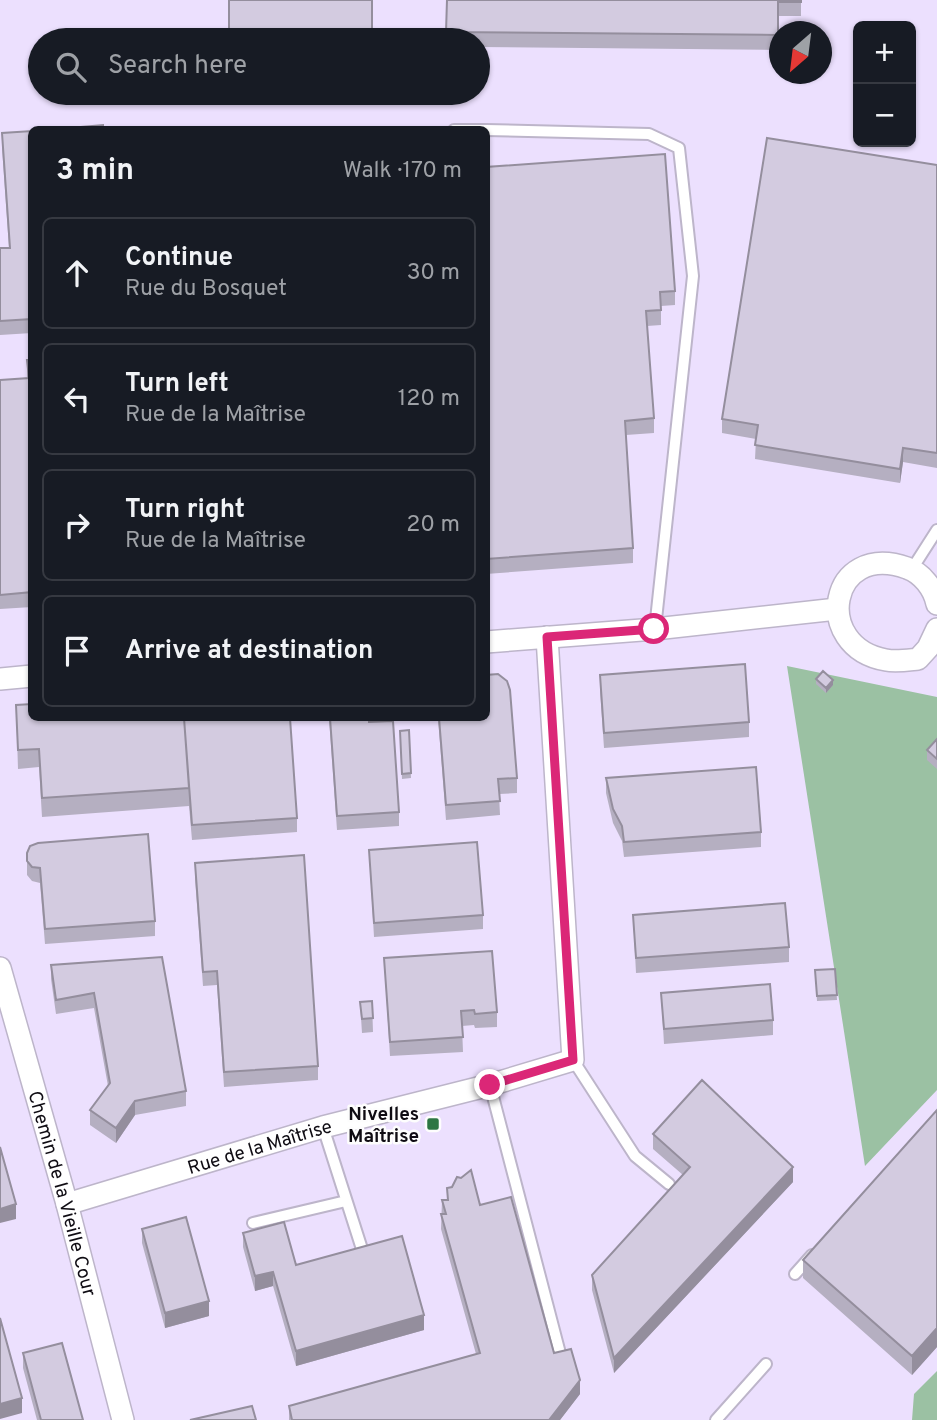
<!DOCTYPE html>
<meta charset="utf-8">
<style>
:root{--surface:#171b24;--page:#242831;--text:#f1f3f6;--muted:#9ea1a6;--line:#363941}
body{margin:0;font-family:Overpass,sans-serif;background:var(--page);color:var(--text)}
.controls{position:absolute;right:21px;top:21px;display:grid;overflow:hidden;border-radius:10px;box-shadow:0 2px 5px #0004}
.controls button{width:63px;height:63px;display:grid;place-items:center;padding:0;border:0;border-bottom:2px solid var(--line);background:var(--surface);color:var(--text);font:35px sans-serif}
.compass{position:absolute;left:769px;top:21px;width:63px;height:63px;border-radius:50%;background:var(--surface);box-shadow:0 2px 5px #0004;rotate:208deg}
.stop{position:absolute;width:21px;height:21px;margin:-16px;border:5px solid #db2777;border-radius:50%;background:#fff}
.stop.end{background:#db2777;border-color:#fff;box-shadow:0 2px 7px #0008}
.list{margin:0;padding:0;list-style:none}
h2{display:flex;justify-content:space-between;align-items:center;height:91px;margin:0;padding:0 28px;font-size:30px}
h2 small{font-size:23px;font-weight:400;color:var(--muted)}
.list li{display:grid;grid-template-columns:46px 1fr auto;gap:21px;align-items:center;box-sizing:border-box;height:112px;margin:0 14px 14px;padding:0 14px;border:2px solid var(--line);border-radius:10px}
.list b{display:block;font-size:26px;white-space:nowrap}
.list p{margin:0;font-size:23px;white-space:nowrap;color:var(--muted)}
.list em{font-size:23px;font-style:normal;color:var(--muted)}
.icon{flex:none;width:38px;height:38px;fill:none;stroke:currentColor;stroke-width:2;stroke-linecap:round;stroke-linejoin:round}
.map{position:relative;flex:none;width:937px;height:1420px;overflow:hidden}
.search{position:absolute;background:var(--surface);box-shadow:0 2px 5px #0004;left:28px;top:28px;width:462px;height:77px;display:flex;align-items:center;gap:18px;box-sizing:border-box;padding:0 24px;border-radius:38px;color:var(--muted);font-size:26px}
.panel{position:absolute;background:var(--surface);box-shadow:0 2px 5px #0004;left:28px;top:126px;width:462px;height:595px;border-radius:10px}
.map>svg:first-child{display:block}
</style>
<div class="map">
<svg width="937" height="1420" viewBox="0 0 937 1420">
<rect width="100%" height="100%" fill="#f3ecfe"/>
<path fill="#ece0fe" fill-rule="evenodd" d="M0,0H937V1420H0ZM858,26H911V142H858ZM780,32H822V74H780ZM40,40H478V93H40ZM32,130H486V718H32Z"/>
<path fill="#9bc1a3" d="M787,666L937,697V1090L865,1166Z
M937,1371V1420H912L914,1394Z"/>
<g fill="none" stroke-linecap="round" stroke-linejoin="round">
<g stroke="#bdb5ca" stroke-width="14">
<path id="lane" d="M454,130H485
M486,130L649,134L679,148L693,276L655,629
M912,569L937,530
M573,1060L635,1156L669,1184
M490,1085L562,1361
M323,1127L361,1246
M253,1223L346,1201
M795,1274L812,1255
M716,1420L766,1364"/>
</g>
<g stroke="#bdb5ca" stroke-width="24">
<g id="street">
<path d="M937,604C934,589 922,573 907,568C829,540 811,647 886,660C896,662 908,660 918,659L928,648L937,629"/>
<path d="M486,642L655,629L837,609"/>
<path d="M0,679L32,676"/>
<path id="s1" d="M0,968L67,1204L123,1420"/>
<path id="s2" d="M67,1204L323,1127L490,1085L573,1060L547,637"/>
</g>
</g>
<use href="#lane" stroke="#fff" stroke-width="10"/>
<use href="#street" stroke="#fff" stroke-width="21"/>
</g>
<path fill="#b5afc1" d="M447,0H801V16H778V50L478,47V40H446Z
M32,131V333L0,335V248H9L2,147V133Z
M937,165V468L903,462L900,483L755,459L756,439L722,433V419Z
M486,167L675,291V305L661,306V325L647,326L654,418V433L626,435L633,548V563L486,574Z
M27,360H32V607L0,609V380L27,378Z
M600,675L749,722V737L604,748L600,690Z
M816,679L833,685L826,693L816,684Z
M16,705L57,718L297,818V832L192,840L189,806L42,817L39,767L18,769Z
M329,718H369V722L399,812V826L337,830Z
M438,718H486L517,778V793L499,794L500,815L446,820Z
M409,730L411,778L402,779L400,731Z
M937,739V769L927,760V750Z
M606,778L761,832V847L624,857L622,841L613,823L606,793Z
M369,850L483,915V929L374,937Z
M27,853L155,921V936L45,944L40,883L32,881L27,875Z
M195,863L318,1066V1080L224,1087L217,985L203,986L195,878Z
M633,915L789,947V962L636,973Z
M162,957L186,1091V1106L135,1115L116,1143L90,1125V1110L108,1086L94,1008L56,1014L51,979V965Z
M384,958L497,1012V1027L475,1028L474,1025L462,1026L463,1052L390,1056Z
M835,969L837,1000L817,1001L815,970Z
M661,993L773,1020V1035L664,1044Z
M372,1001L373,1032L362,1033L360,1002Z
M937,1110V1347L912,1375L803,1278V1260Z
M653,1134L793,1182L614,1373L592,1290V1275L683,1175L653,1149Z
M447,1188L480,1205L554,1353L580,1394L560,1420H289V1406L476,1354L441,1229L442,1200H447Z
M142,1229L209,1316L165,1328L142,1243Z
M243,1233L296,1265L424,1330L296,1366L273,1286L255,1291L243,1247Z
M23,1353L83,1420H37L23,1368Z"/>
<path fill="#948e9d" d="M903,448V462L900,483V469Z
M833,680V685L826,693V688Z
M135,1101V1115L116,1143V1128Z
M793,1167V1182L614,1373V1358Z
M16,1204V1219L0,1223V1209Z
M273,1272V1286L255,1291V1276Z
M209,1301V1316L165,1328V1313Z
M424,1315V1330L296,1366V1351Z
M937,1328V1347L912,1375V1356Z
M580,1380V1394L560,1420H549Z
M22,1398V1413L0,1419V1404Z"/>
<path fill="#d3cbe0" stroke="#948e9d" stroke-width="2" d="M229,0H372V40H229Z
M447,0H801V2H778V35L446,32Z
M103,125V130H45Z
M32,131V319L0,321V248H10L2,133Z
M767,138L937,165V453L903,448L900,469L755,445L758,425L722,419Z
M665,154L675,291L660,292L661,310L646,311L654,418L625,421L633,548L486,559V167Z
M27,360H32V592L0,595V380L29,378Z
M745,664L749,722L604,733L600,675Z
M823,671L833,680L826,688L816,679Z
M498,674L507,681L510,690L517,778L498,779L500,801L446,805L439,718H486V675Z
M32,704V718H184L189,788L42,798L39,749L18,750L16,705Z
M184,718H290L297,818L192,825Z
M330,718H369V722L393,721L399,812L337,816Z
M409,730L411,773L402,774L400,731Z
M937,739V759L927,750Z
M756,767L761,832L624,842L622,826L613,809L606,778Z
M148,834L155,921L45,929L40,868L32,867L27,861V853L30,846L38,843Z
M477,842L483,915L374,923L369,850Z
M304,855L318,1066L224,1072L217,971L203,972L195,863Z
M785,903L789,947L636,958L633,915Z
M492,951L497,1012L475,1014L474,1010L461,1011L463,1037L390,1042L384,958Z
M162,957L186,1091L135,1101L116,1128L90,1110L110,1083L94,993L56,1000L51,965Z
M835,969L837,995L817,996L815,970Z
M770,984L773,1020L664,1029L661,993Z
M372,1001L373,1018L362,1019L360,1002Z
M702,1080L793,1167L614,1358L592,1275L690,1167L653,1134Z
M937,1110V1328L912,1356L803,1260Z
M0,1147L16,1204L0,1209Z
M471,1170L480,1205L511,1197L554,1353L571,1349L580,1380L549,1420H292L289,1406L480,1353L441,1214H446L442,1200H448L447,1188L452,1187L457,1177L461,1178Z
M186,1217L209,1301L165,1313L142,1229Z
M284,1222L296,1265L402,1236L424,1315L296,1351L273,1272L255,1276L243,1233Z
M0,1318L22,1398L0,1404Z
M62,1343L83,1420H41L23,1353Z
M252,1406L256,1420H190Z"/>
<g fill="none" stroke-linecap="round" stroke-linejoin="round">
<path stroke="#db2777" stroke-width="9" d="M490,1085L573,1060L547,637L654,629"/>
</g>
<rect fill="#2d7643" stroke="#fdfdfd" stroke-width="2.5" x="426" y="1117" width="14" height="14" rx="3.5"/>
<g text-anchor="middle" stroke-width="5" stroke-linejoin="round" paint-order="stroke">
<g font-size="19" font-weight="bold" fill="#0f0c13" stroke="#fdfdfd" text-anchor="end">
<text x="419" y="1120">Nivelles<tspan x="419" dy="22">Maîtrise</tspan></text>
</g>
<g font-size="19" fill="#0f0c13" stroke="#fdfdfd">
<text dy="7" stroke="none"><textPath href="#s2" startOffset="201">Rue de la Maîtrise</textPath></text>
<text dy="7" stroke="none"><textPath href="#s1" startOffset="234">Chemin de la Vieille Cour</textPath></text>
</g>
</g>
</svg>
<div class="controls">
<button>+</button>
<button>−</button>
</div>
<svg class="compass" viewBox="-18 -18 36 36"><path d="M0-13l5 13h-10z" fill="#e53935"/><path d="M0 13l5-13h-10z" fill="#9ea1a6"/></svg>
<div class="stop" style="left:654px;top:629px"></div>
<div class="stop end" style="left:490px;top:1085px"></div>
<div class="search"><svg class="icon" aria-label="search" viewBox="0 0 24 24"><circle cx="10" cy="10" r="6"/><path d="M15 15l6 6"/></svg>Search here</div>
<section class="panel">
<h2>3 min<small>Walk · 170 m</small></h2>
<ul class="list">
<li><svg class="icon" aria-label="ahead" viewBox="0 0 24 24"><path d="M12 20V5M6 11l6-6 6 6"/></svg><div><b>Continue</b><p>Rue du Bosquet</p></div><em>30 m</em></li>
<li><svg class="icon" aria-label="left" viewBox="0 0 24 24"><path d="M17 20v-9H6M10 6l-5 5 5 5"/></svg><div><b>Turn left</b><p>Rue de la Maîtrise</p></div><em>120 m</em></li>
<li><svg class="icon" aria-label="right" viewBox="0 0 24 24"><path d="M7 20v-9h11M14 6l5 5-5 5"/></svg><div><b>Turn right</b><p>Rue de la Maîtrise</p></div><em>20 m</em></li>
<li><svg class="icon" aria-label="arrive" viewBox="0 0 24 24"><path d="M6 21V4h12l-3 4 3 4H6"/></svg><div><b>Arrive at destination</b></div></li>
</ul>
</section>
</div>
